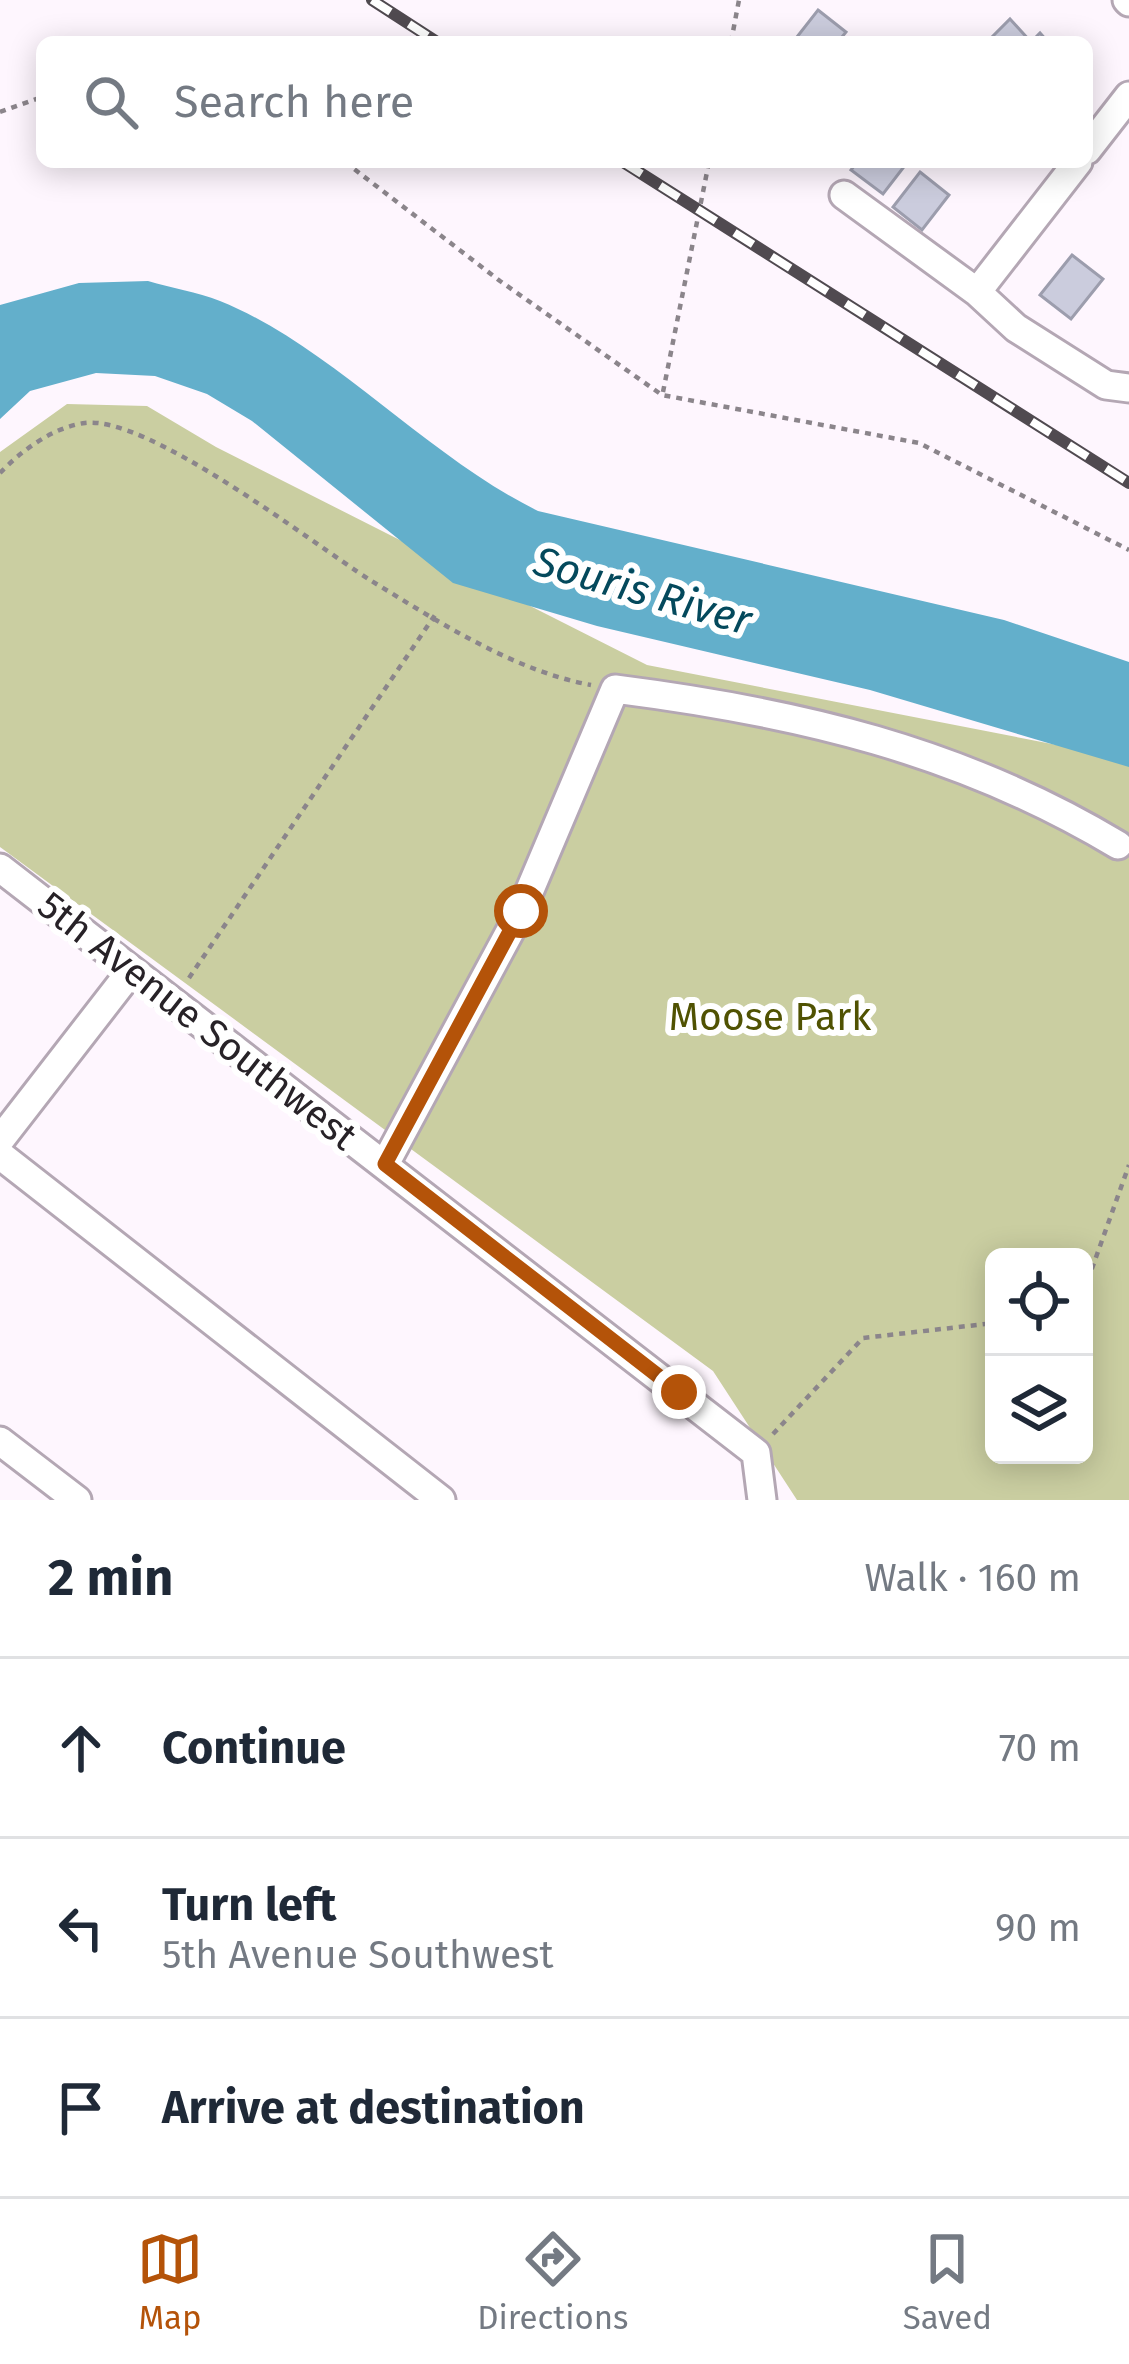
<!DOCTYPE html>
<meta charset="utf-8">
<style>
:root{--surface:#fff;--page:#f2f2f3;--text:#1f2937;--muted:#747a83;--line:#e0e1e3;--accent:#b45309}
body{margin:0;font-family:"Fira Sans",sans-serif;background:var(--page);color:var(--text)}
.controls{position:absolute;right:36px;bottom:36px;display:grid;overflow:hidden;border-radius:18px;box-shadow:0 6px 30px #0003}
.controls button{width:108px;height:108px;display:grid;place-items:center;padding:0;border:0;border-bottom:3px solid var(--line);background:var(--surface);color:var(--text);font:60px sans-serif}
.stop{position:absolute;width:36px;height:36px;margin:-27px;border:9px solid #b45309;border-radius:50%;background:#fff}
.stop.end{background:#b45309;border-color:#fff;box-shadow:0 3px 12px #0008}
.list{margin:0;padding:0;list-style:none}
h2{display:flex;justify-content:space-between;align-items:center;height:156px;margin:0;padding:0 48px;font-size:51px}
h2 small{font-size:39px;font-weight:400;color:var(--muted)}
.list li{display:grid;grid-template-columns:78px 1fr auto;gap:36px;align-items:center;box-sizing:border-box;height:180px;padding:0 48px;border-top:3px solid var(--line)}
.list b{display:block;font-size:45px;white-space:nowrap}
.list p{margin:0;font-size:39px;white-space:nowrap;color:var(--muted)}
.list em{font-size:39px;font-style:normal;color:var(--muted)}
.icon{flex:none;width:66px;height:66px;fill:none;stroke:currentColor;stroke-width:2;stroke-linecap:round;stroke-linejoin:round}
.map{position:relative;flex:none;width:1129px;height:1500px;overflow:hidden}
.search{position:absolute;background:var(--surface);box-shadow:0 6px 30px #0003;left:36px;right:36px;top:36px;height:132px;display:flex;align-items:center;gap:30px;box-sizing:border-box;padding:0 42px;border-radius:18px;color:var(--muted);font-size:45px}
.sheet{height:696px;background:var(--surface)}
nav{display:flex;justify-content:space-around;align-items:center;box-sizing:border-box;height:168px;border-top:3px solid var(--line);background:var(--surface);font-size:33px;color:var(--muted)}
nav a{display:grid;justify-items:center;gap:6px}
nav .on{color:var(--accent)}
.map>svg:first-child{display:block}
</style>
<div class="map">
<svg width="1129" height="1500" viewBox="0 0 1129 1500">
<rect width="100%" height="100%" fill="#fef6fe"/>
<path fill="#cacea1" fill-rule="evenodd" d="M67,404L147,406L216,447L647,665L1129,759V1500H797L713,1371L0,847V452ZM994,1257H1084V1455H994Z"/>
<path fill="#63afcb" d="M148,281C171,288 197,292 220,301C330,345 426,456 538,511L1004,620L1129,662V767L870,690L597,626L453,583L252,421L207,394L155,376L96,373L30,391L0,419V305L79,283Z"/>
<path fill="#cbccdd" stroke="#9c9dad" stroke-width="3" d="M818,10L846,32L838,42H793Z
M1010,19L1031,42L1040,33L1048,42H987Z
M857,162H895L903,168L883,194L851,170Z
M920,172L949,195L922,230L893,207Z
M1072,255L1103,279L1071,319L1040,295Z"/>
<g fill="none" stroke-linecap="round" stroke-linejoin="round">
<g stroke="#b4a7b4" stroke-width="33">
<path id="minor" d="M1127,0L1129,2
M1087,150L1129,96
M844,195L977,292L1016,328L1106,385L1129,388
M977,292L1078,162
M0,868L756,1453L762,1500
M0,1140L131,971
M0,1155L441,1500
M385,1164L521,911L615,689C796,712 960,750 1118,845
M0,1441L77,1500"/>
</g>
<path stroke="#8b858b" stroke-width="4.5" stroke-dasharray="6 6" stroke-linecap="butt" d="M731,42L739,0
M0,112L42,97
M345,162L500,281L662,395L919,443L1129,550
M663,392L709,162
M0,473C21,451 53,427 85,423C148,415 312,543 370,580C437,621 514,671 591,685
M189,978L435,615
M1084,1277L1090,1274L1129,1165
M773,1434L863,1338L994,1323"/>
<use href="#minor" stroke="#fff" stroke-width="27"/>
<g stroke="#504a50" stroke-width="12">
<path id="rail" d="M372,0L437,42
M623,162L1129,483"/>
</g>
<use href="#rail" stroke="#fff" stroke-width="8" stroke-dasharray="22" stroke-linecap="butt"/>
</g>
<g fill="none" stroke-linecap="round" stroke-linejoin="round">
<path stroke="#b45309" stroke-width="15" d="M521,911L385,1164L679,1392"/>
</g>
<g text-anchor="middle" stroke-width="12" stroke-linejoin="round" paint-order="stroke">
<g font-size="39" fill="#505202" stroke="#fff">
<text x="770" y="1030">Moose Park</text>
</g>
<g font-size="39" fill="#272227" stroke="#fff">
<text transform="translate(198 1020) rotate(38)" y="14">5th Avenue Southwest</text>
</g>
<g font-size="42" font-style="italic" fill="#04495c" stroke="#fff">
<text transform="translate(643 590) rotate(16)" y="15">Souris River</text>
</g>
</g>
</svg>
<div class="controls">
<button><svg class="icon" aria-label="locate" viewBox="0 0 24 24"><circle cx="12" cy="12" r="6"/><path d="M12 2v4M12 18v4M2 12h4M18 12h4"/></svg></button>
<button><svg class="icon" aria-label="layers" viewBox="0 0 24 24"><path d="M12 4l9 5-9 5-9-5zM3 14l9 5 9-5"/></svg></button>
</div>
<div class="stop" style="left:521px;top:911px"></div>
<div class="stop end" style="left:679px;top:1392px"></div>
<div class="search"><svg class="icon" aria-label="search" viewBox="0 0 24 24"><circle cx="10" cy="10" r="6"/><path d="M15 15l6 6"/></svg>Search here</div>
</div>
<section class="sheet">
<h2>2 min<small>Walk · 160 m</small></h2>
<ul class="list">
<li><svg class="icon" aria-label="ahead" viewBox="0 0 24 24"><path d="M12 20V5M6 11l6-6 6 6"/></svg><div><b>Continue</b></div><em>70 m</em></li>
<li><svg class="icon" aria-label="left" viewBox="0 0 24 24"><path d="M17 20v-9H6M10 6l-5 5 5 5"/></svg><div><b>Turn left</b><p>5th Avenue Southwest</p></div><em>90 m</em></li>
<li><svg class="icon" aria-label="arrive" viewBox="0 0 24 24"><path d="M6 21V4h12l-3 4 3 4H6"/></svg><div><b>Arrive at destination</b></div></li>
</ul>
</section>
<nav>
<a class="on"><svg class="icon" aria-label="map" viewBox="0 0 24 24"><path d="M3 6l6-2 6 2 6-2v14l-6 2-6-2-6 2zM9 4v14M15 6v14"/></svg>Map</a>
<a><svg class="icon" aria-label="directions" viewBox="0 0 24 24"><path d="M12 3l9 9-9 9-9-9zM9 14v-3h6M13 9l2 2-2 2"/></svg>Directions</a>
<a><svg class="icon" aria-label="saved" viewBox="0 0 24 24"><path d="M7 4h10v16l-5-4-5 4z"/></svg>Saved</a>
</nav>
